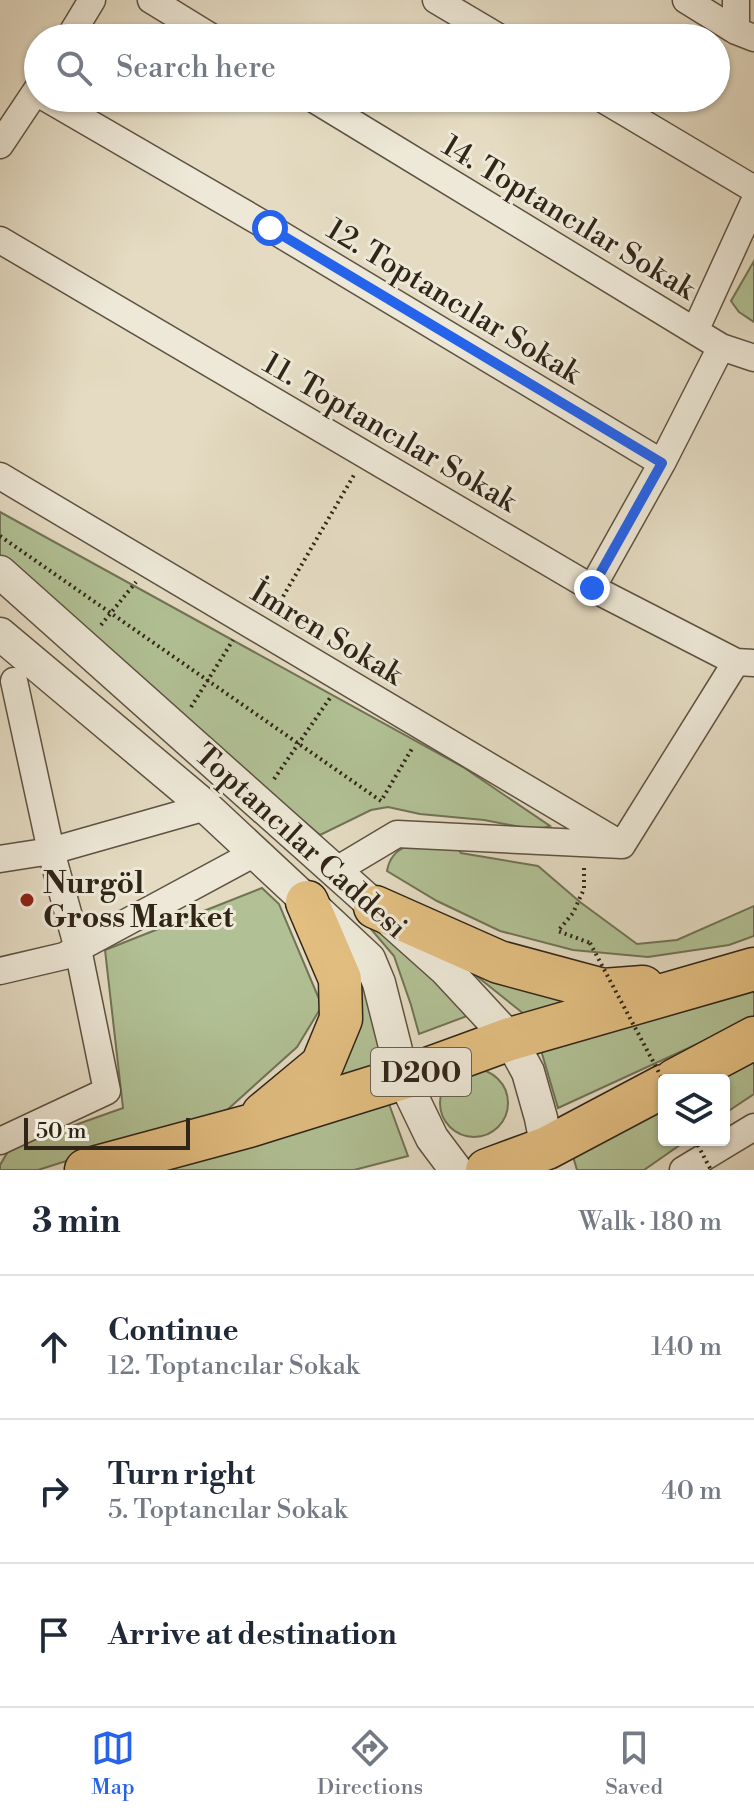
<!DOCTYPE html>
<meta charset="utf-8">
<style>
:root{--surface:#fff;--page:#f2f2f3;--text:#1f2937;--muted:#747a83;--line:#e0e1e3;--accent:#2563eb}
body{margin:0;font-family:"Libre Bodoni",serif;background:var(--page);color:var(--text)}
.controls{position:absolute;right:24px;bottom:24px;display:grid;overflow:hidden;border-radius:8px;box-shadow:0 2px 6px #0004}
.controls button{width:72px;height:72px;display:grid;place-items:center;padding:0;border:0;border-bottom:2px solid var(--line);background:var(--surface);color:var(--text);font:40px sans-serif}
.scale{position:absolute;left:24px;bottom:20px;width:166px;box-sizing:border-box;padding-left:8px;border:4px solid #312518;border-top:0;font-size:22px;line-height:28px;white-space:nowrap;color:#312518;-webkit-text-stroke:6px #ede8d7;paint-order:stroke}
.stop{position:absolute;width:24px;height:24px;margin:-18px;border:6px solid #2563eb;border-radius:50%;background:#fff}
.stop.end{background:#2563eb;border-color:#fff;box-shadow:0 2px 8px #0008}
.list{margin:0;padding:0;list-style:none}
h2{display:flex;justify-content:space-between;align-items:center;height:104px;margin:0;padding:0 32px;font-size:34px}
h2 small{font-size:26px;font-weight:400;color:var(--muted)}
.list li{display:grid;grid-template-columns:52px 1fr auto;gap:24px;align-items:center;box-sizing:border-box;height:144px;padding:0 32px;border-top:2px solid var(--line)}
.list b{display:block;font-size:30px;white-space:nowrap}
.list p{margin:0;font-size:26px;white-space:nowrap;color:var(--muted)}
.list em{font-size:26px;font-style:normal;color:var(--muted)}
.icon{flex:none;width:44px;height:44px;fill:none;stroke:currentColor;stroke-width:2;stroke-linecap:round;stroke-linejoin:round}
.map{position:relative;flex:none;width:754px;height:1170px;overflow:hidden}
.search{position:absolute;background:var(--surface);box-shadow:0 2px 6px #0004;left:24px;right:24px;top:24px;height:88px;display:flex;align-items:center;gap:20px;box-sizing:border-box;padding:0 28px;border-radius:44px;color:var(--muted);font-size:30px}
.sheet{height:536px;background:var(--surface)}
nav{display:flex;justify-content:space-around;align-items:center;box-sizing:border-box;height:112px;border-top:2px solid var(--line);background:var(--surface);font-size:22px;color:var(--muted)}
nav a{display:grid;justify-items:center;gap:4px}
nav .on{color:var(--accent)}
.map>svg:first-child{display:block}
</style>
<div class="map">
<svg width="754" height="1170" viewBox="0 0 754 1170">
<rect width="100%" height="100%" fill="#e4dbc2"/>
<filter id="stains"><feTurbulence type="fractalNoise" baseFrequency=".0025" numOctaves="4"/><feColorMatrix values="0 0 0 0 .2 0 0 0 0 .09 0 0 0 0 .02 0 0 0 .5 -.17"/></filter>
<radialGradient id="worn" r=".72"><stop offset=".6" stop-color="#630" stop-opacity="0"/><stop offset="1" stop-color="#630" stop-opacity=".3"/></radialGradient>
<path fill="#b1c195" stroke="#717356" stroke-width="2" d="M754,261V322L739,312L731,301Z
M0,512L463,767L550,826L536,830L484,820L420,814L388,807L371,810L320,835L160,700L0,558Z
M455,843L461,853L538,866L580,902L637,944L677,940L754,906V936L729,945L648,957L573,950L500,931L437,901L387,871C393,837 428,845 455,843Z
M262,888L279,904L322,1006L297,1047L227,1110L38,1170H0V1165L10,1148L123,1108L105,950Z
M359,915L421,961L475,1013L419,1034L411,1005L394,956Z
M358,960L385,1063L333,1081Z
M459,962L596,1006L534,1022Z
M754,977V1018L558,1108L538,1040Z
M754,1051V1094L724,1114V1080H695Z
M440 1103a34 34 0 1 1 68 0a34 34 0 1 1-68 0Z
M385,1093L408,1156L354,1170H150Z
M664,1095V1140H687L644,1170H577L572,1153Z"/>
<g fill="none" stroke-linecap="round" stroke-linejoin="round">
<g stroke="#5e5242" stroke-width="29">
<path id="minor" d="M151,0L213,38
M436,0L500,38
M686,0L736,31L754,38
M736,0V31
M69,38L92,0
M46,98L270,228L662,463
M312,98L721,347L754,358
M601,98L754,189
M0,145L38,88
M0,240L592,588L736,662L754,663
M695,331L754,202
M0,476L622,845
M592,588L662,463L721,347
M0,859L51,851L206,807
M335,871L397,834L622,845L736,662
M0,971L64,956L255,853
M0,1141L107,1091L78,949L51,851L14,681
M683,1170L754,1127"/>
</g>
<g stroke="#5e5242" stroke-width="35">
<path id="tertiary" d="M0,572L446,970L510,1039L528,1072L541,1118L547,1148
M0,634L206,807L369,959L379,983L403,1078L432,1138L456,1170"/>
</g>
<g stroke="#312518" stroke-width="45">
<path id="trunk" d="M375,907L499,962L603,990L643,987
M675,1080L754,1038
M263,1114L322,1065L341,1019L340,979L307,902
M86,1170L249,1126L403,1078L510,1039L754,969
M487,1170L547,1148L664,1086"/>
</g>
<path stroke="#312518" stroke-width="4" stroke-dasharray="2 4" stroke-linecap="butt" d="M0,536L381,801L413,747
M274,612L354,475
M101,625L136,582
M191,707L233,640
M274,779L330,698
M584,868V889L573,913L558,931L590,943"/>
<use href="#minor" stroke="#ede8d7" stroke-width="26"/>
<use href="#tertiary" stroke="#ede8d7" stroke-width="32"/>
<use href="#trunk" stroke="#e2be81" stroke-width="42"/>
<path stroke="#312518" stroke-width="4" stroke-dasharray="2 4" stroke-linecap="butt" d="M590,943L664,1082
M695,1140L711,1170"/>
</g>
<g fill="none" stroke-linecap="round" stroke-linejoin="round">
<path stroke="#2563eb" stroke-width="10" d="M270,228L662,463L592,588"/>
</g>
<circle fill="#8f2418" stroke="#ede8d7" stroke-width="3" cx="27" cy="900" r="8"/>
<g text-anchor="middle" stroke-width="6" stroke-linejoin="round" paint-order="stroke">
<rect fill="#ede8d7" stroke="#696051" stroke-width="2" x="371" y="1048" width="100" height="48" rx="6"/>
<g font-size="28" font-weight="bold" fill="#312518">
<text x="421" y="1082">D200</text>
</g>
<g font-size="30" fill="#312518" stroke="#ede8d7">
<text transform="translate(569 217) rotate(31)" y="10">14. Toptancılar Sokak</text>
<text transform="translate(454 301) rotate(31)" y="10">12. Toptancılar Sokak</text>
<text transform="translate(390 432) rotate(30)" y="10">11. Toptancılar Sokak</text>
<text transform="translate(327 633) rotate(31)" y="10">İmren Sokak</text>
<text transform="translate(301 841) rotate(42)" y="10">Toptancılar Caddesi</text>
</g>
<g font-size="30" font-weight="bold" fill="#312518" stroke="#ede8d7" text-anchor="start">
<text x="43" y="893">Nurgöl<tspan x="43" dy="34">Gross Market</tspan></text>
</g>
</g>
<rect width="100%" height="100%" filter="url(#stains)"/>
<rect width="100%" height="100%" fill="url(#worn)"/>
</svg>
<div class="controls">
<button><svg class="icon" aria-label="layers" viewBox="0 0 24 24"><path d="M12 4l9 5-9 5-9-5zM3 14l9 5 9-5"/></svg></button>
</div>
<div class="scale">50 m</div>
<div class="stop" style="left:270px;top:228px"></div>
<div class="stop end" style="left:592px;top:588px"></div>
<div class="search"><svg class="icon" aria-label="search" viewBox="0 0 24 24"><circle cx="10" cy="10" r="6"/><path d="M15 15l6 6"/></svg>Search here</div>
</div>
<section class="sheet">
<h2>3 min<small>Walk · 180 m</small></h2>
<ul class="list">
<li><svg class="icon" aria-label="ahead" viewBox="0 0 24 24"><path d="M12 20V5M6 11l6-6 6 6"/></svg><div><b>Continue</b><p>12. Toptancılar Sokak</p></div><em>140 m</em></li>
<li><svg class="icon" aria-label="right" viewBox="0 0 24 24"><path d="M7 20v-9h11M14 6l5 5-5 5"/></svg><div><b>Turn right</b><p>5. Toptancılar Sokak</p></div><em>40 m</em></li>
<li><svg class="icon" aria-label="arrive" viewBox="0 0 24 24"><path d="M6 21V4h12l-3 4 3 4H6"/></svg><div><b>Arrive at destination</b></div></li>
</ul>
</section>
<nav>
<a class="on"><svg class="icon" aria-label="map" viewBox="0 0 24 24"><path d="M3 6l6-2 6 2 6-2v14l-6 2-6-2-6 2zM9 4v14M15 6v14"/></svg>Map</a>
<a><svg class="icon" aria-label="directions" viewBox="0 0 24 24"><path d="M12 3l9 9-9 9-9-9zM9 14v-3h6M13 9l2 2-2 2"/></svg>Directions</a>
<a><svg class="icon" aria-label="saved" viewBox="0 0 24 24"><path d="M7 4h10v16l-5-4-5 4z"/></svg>Saved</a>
</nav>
